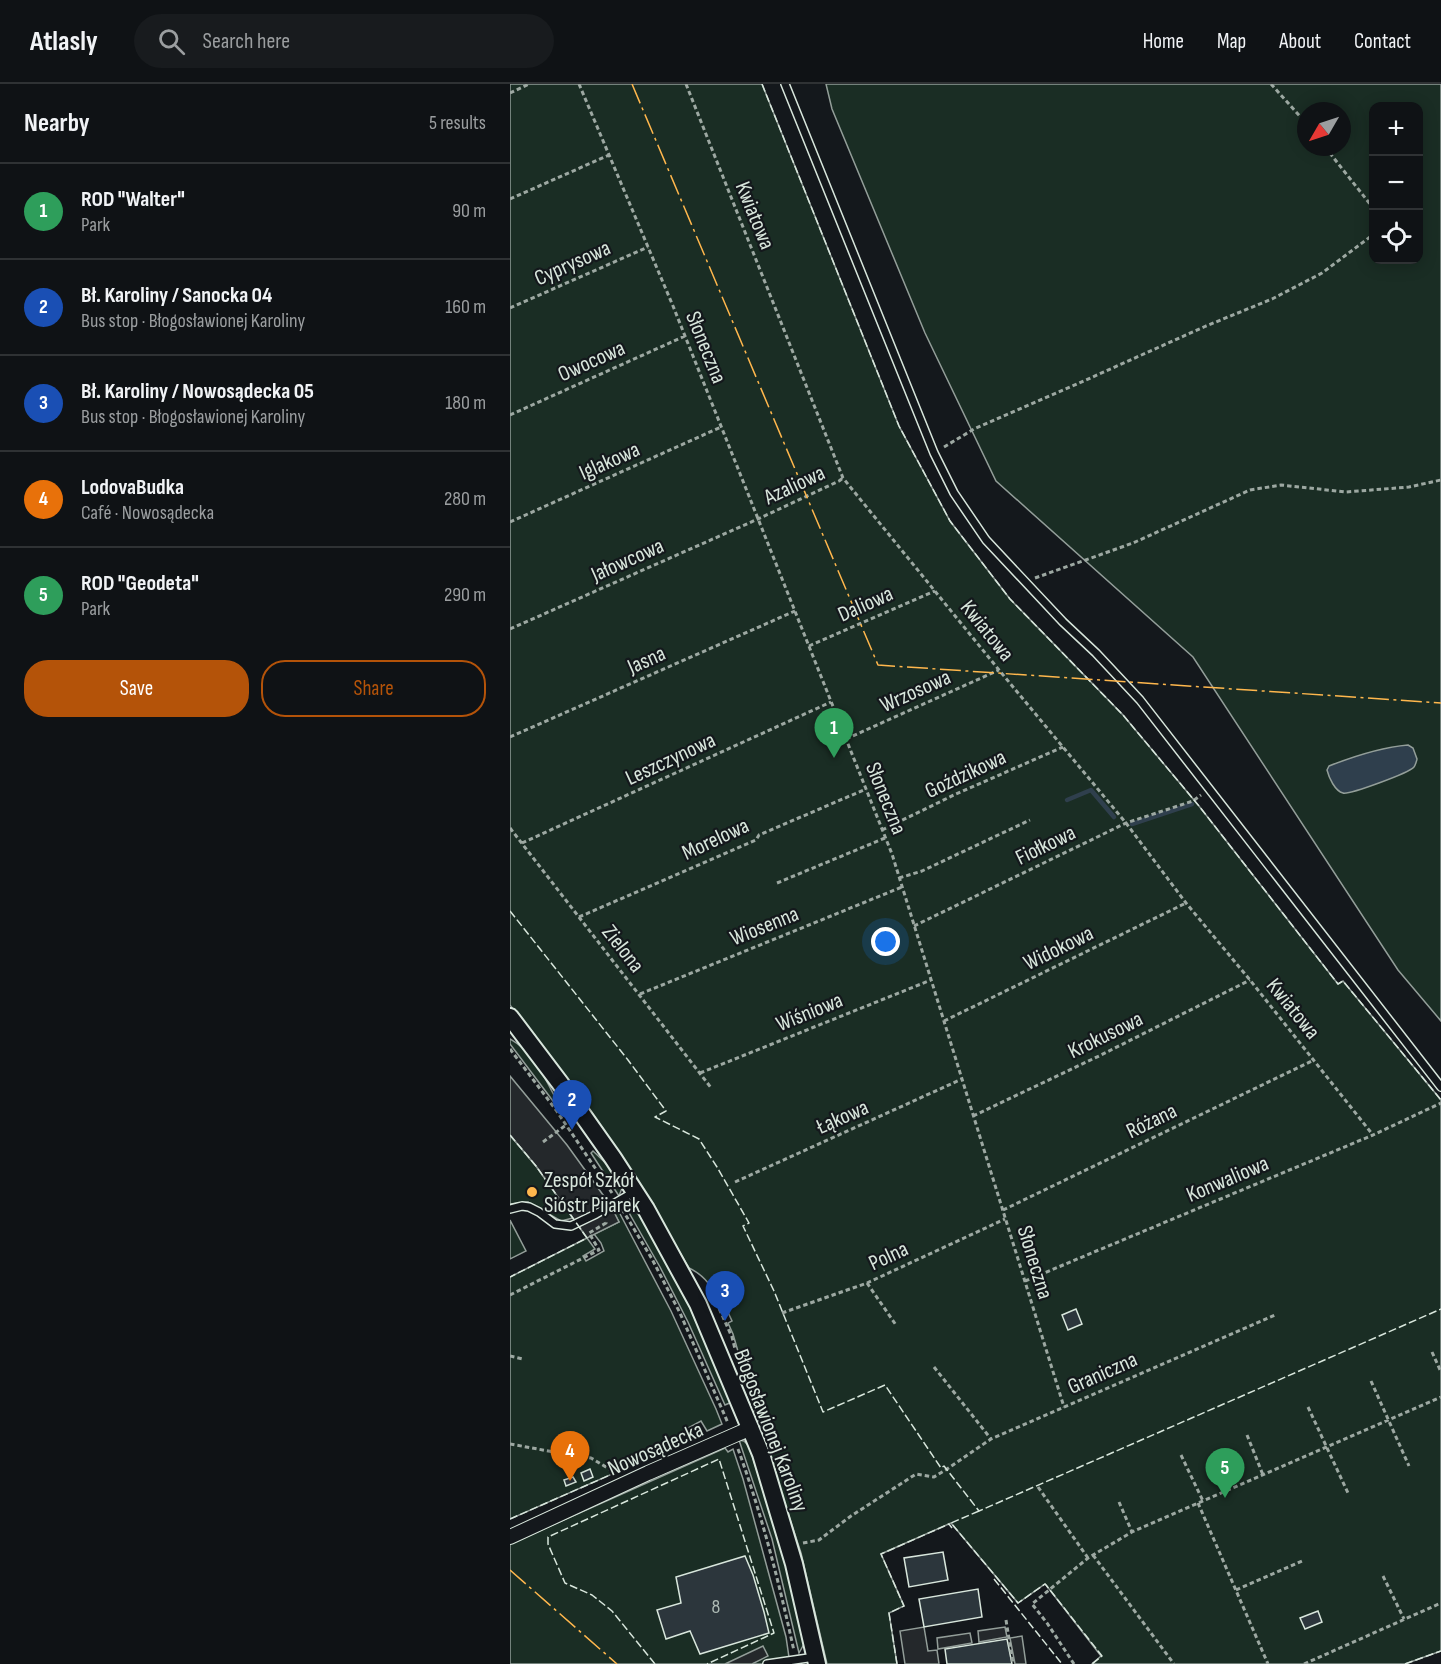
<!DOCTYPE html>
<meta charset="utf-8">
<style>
:root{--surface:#0f1215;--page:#181b1e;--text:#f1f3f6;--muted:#9b9ea0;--line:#2f3234;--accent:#b45309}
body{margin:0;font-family:"Sofia Sans Condensed",sans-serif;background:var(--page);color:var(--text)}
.controls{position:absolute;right:18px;top:18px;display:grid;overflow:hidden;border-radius:12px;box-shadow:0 3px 15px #0003}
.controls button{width:54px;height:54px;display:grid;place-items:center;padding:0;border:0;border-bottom:2px solid var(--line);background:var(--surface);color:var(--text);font:30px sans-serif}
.compass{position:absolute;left:787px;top:18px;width:54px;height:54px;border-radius:50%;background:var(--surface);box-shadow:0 3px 15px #0003;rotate:231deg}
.you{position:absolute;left:376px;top:858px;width:21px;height:21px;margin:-15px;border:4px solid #fff;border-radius:50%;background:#1a73e8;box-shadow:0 0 0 9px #1a73e833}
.badge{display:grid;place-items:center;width:39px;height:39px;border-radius:50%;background:var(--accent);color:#fff;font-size:20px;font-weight:700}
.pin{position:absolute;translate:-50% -50px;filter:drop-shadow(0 2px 3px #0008)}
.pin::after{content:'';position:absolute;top:32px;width:21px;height:18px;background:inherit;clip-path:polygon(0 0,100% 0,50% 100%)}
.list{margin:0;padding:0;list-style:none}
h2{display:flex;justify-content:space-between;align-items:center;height:78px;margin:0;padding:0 24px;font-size:26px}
h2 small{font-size:20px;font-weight:400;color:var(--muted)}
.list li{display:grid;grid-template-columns:39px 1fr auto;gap:18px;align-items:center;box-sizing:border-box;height:96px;padding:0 24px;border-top:2px solid var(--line)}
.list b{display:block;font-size:22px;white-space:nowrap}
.list p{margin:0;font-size:20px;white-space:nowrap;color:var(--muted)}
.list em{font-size:20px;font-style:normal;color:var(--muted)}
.actions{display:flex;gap:12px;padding:18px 24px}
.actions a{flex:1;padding:14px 0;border:2px solid var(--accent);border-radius:24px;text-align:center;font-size:21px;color:var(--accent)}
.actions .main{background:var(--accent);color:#fff}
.icon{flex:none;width:33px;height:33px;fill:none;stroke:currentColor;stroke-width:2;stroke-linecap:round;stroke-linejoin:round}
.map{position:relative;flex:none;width:931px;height:1580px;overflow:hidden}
header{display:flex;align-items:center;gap:36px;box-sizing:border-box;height:84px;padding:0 30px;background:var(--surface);border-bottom:2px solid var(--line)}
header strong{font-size:28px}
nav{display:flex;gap:33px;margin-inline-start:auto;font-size:21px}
.search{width:420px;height:54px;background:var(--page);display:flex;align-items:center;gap:15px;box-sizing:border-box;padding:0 21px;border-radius:33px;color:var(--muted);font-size:22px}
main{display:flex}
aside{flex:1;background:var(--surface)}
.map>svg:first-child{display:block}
</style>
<header>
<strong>Atlasly</strong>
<div class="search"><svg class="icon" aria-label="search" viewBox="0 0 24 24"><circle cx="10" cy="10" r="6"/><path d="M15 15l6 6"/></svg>Search here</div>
<nav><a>Home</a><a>Map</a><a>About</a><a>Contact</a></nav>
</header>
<main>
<aside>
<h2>Nearby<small>5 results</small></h2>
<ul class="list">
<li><span class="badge" style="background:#2e9e5b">1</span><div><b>ROD &quot;Walter&quot;</b><p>Park</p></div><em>90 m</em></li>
<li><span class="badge" style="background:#1a4fb4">2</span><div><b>Bł. Karoliny / Sanocka 04</b><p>Bus stop · Błogosławionej Karoliny</p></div><em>160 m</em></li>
<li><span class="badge" style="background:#1a4fb4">3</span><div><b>Bł. Karoliny / Nowosądecka 05</b><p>Bus stop · Błogosławionej Karoliny</p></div><em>180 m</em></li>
<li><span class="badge" style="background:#e8710a">4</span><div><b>LodovaBudka</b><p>Café · Nowosądecka</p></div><em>280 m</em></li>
<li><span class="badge" style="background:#2e9e5b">5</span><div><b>ROD &quot;Geodeta&quot;</b><p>Park</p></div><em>290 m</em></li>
</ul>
<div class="actions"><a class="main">Save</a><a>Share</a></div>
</aside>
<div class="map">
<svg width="931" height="1580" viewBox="0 0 931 1580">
<rect width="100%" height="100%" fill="#14181c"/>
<path fill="#1a2d24" stroke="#939e99" stroke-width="1.5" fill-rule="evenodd" d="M0,0H252L389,342L440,437L500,515L613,631L689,722L828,900L833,897L931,1016V1567L895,1580H582L591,1572L536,1501L535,1500L508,1519L441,1439L371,1470L394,1522L379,1529L387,1580H317L291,1469L249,1340L223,1250L218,1239L222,1237L215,1222L211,1223C204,1205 196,1192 179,1184C160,1152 142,1119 122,1088C85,1030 42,975 0,921Z
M316,0H931V937L888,886L683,573L486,397L415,249L322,25ZM864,22H908V176H864ZM796,27H832V63H796Z
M0,955C24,968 36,996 48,1019L46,1021L0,960Z
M0,1051L26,1082L63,1134L51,1137L18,1118L0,1120Z
M83,1067C95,1078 105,1088 112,1104L109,1112L81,1069Z
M114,1120H121L125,1123C165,1184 193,1252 222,1318L215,1321L178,1238L150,1183Z
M108,1126L161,1227L206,1325L212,1340L197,1347L191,1337L178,1344L184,1354L0,1435V1193L77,1154L85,1165L73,1172L76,1177L94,1167L91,1159L84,1150L109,1138L104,1129Z
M0,1136L16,1167L0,1175Z
M229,1356L234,1357L239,1362L272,1465L294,1560L289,1569L262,1455Z
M215,1364L218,1368L223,1365L233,1395L276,1553L280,1580H0V1460Z"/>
<path fill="#24282b" stroke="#939e99" stroke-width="1.5" d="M0,992L57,1061L101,1122L109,1138L77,1154L26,1082L0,1051Z
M414,1543L418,1567L427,1566L429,1580H395L390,1547Z
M495,1543L497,1553L469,1558L468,1547Z
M460,1549L462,1559L428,1565L427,1554Z
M512,1552L516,1580H505L500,1554Z
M253,1562L258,1572L242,1580H215Z"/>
<path fill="#2f3f4d" stroke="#939e99" stroke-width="1.5" d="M898,661L903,664L907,675C907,676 905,682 904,683C899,689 839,711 833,709C825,707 819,694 817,686L819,682C842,673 874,663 898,661Z"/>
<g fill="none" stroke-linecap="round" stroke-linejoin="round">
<path stroke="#2f3f4d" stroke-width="4.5" d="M557,716L581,706L604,733
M622,740L682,720"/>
</g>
<path fill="#2c363c" stroke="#d8e6dc" stroke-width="1.5" d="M566,1225L572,1240L558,1246L552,1231Z
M80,1385L83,1393L74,1397L71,1389Z
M63,1393L66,1398L56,1402L54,1396Z
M433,1468L438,1496L399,1503L394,1474Z
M235,1472L243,1491L254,1528L259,1549L190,1570L180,1547L156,1555L147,1526L171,1519L166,1493Z
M468,1505L472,1533L414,1543L409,1515Z
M808,1527L812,1538L795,1545L790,1534Z
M497,1555L502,1580H437L435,1565Z"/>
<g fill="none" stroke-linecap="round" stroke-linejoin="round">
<g stroke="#d8e6dc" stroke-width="10">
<path id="service" d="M275,0L424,369L444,409L476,456L553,538L586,569L630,616L931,1003
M0,1125L12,1122L19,1123L29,1128L45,1140L61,1142L86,1130L124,1108
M257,1580L305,1573"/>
</g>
<g stroke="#d8e6dc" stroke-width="16">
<path id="minor" d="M0,1453L138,1389L241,1344"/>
</g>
<g stroke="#d8e6dc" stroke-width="20">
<path id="tertiary" d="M0,933L50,999L103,1074L136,1125L188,1220L251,1370L284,1480L307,1580"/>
</g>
<path stroke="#9da8a2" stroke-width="3" stroke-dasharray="4.5 3" stroke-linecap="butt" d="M69,0L163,222L382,770L554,1323
M176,0L333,394L489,586L616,739L676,819L740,896L863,1051
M761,0L796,39
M0,9L19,0
M815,63L864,125
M0,115L99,71
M0,224L138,163
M0,331L175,252
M434,363L464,345L567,300L696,242L762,215L812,189L864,150
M0,438L211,343
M525,494L623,459L740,406L771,401L836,408L899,403L931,396
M0,545L248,435L329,397L333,394
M299,562L425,507
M0,653L285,527
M336,655L489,586
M0,744L202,1005
M372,746L446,710L553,663
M12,759L321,618
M389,794L412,787L520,736
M267,799L375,754
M69,833L246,756L249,751L356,705
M404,842L616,739L683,717L691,711
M130,910L392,803
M434,937L676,819
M0,965L46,1026L102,1109
M190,989L421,896
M463,1032L589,972L740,896
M33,1058L56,1041
M225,1098L452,995
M112,1125L142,1175L170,1229L218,1339
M493,1126L804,976
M515,1197L863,1051L931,1019
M357,1199L386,1241
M0,1211L89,1166L79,1149L96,1139L95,1137
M203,1211L222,1253L225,1265
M272,1229L357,1199L495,1135
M922,1268L931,1288
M0,1272L13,1275
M424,1283L481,1355
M861,1297L899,1382
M798,1323L838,1409
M737,1351L753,1391
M0,1360L55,1370
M228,1365C252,1431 269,1498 284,1567
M671,1371L693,1417
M69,1372L65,1375L58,1374L55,1370L59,1367L67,1368L69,1372L81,1374L106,1389
M528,1403L578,1474
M609,1418L622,1448
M688,1419L758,1580
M293,1459L309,1456L341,1432L406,1390L424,1393L437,1385L481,1355L765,1231
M583,1471L664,1580
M873,1492L894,1535
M726,1506L792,1477
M496,1536L503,1580
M564,1580L537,1539L522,1520L578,1474L622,1448L931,1313
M794,1580L931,1519"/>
<use href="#service" stroke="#14181c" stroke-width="7"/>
<use href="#minor" stroke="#14181c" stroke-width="14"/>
<use href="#tertiary" stroke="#14181c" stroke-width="16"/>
<path stroke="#d8e6dc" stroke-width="1.5" stroke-dasharray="8 3" stroke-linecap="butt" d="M252,0L389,342L440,437L500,515L613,631L689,722L828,900L833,897L931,1016
M0,827L118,976L156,1027L145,1033L189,1055L207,1083L239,1139L233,1142L264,1207L313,1328L375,1301L431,1384L434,1382L469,1427L931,1225
M0,1051L26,1082L77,1154L0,1193
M469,1427L441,1439L508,1519L535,1500L536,1501L592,1572L582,1580
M0,1435L184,1354
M484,1495L552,1580
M145,1580L102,1527L82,1511L55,1499L38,1460V1453L209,1375L264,1549L197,1580
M387,1580L379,1529L394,1522L371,1470L439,1440L442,1444
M895,1580L931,1567"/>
<path stroke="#ffb74d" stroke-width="1.5" stroke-dasharray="21 4.5 3 4.5" stroke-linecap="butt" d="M122,0L368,581L931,619
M0,1486L107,1580"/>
</g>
<circle fill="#ffb74d" stroke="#14181c" stroke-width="2" cx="22" cy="1108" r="6"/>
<g text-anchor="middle" stroke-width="4.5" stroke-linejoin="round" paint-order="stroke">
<g font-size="20" fill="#adbab4">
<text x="206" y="1529">8</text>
</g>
<g font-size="22" fill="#d8e6dc" stroke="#14181c">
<text transform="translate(246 131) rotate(68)" y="8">Kwiatowa</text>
<text transform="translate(62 178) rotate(-24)" y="8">Cyprysowa</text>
<text transform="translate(197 263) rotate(68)" y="8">Słoneczna</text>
<text transform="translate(81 276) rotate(-24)" y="8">Owocowa</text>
<text transform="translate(99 376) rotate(-24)" y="8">Iglakowa</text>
<text transform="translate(284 400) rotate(-25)" y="8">Azaliowa</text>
<text transform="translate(117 475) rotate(-24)" y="8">Jałowcowa</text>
<text transform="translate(355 519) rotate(-24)" y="8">Daliowa</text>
<text transform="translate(478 546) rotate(51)" y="8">Kwiatowa</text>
<text transform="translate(136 575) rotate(-24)" y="8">Jasna</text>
<text transform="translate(405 606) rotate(-24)" y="8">Wrzosowa</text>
<text transform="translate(160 674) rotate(-25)" y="8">Leszczynowa</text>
<text transform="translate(455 689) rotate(-25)" y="8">Goździkowa</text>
<text transform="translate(377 714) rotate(68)" y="8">Słoneczna</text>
<text transform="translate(205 754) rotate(-25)" y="8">Morelowa</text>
<text transform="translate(535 760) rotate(-26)" y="8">Fiołkowa</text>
<text transform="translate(254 841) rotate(-22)" y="8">Wiosenna</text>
<text transform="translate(548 863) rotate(-26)" y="8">Widokowa</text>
<text transform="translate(114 864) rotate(52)" y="8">Zielona</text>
<text transform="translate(784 924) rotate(51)" y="8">Kwiatowa</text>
<text transform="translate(299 927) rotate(-22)" y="8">Wiśniowa</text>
<text transform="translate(595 950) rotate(-26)" y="8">Krokusowa</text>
<text transform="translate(332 1032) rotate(-24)" y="8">Łąkowa</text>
<text transform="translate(641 1036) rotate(-26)" y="8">Różana</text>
<text transform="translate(717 1094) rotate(-23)" y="8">Konwaliowa</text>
<text transform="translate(378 1171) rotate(-25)" y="8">Polna</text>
<text transform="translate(526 1178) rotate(73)" y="8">Słoneczna</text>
<text transform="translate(592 1288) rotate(-24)" y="8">Graniczna</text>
<text transform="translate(262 1346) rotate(69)" y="8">Błogosławionej Karoliny</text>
<text transform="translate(145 1364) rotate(-24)" y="8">Nowosądecka</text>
</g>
<g font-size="22" fill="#d8e6dc" stroke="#14181c" text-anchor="start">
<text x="34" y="1103">Zespół Szkół<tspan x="34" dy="25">Sióstr Pijarek</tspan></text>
</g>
</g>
</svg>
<div class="controls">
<button>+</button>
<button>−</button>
<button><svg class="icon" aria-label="locate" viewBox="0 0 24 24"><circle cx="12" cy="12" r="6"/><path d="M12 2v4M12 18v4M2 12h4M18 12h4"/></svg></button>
</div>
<svg class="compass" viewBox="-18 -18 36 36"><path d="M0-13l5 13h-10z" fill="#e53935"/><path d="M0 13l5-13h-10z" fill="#9b9ea0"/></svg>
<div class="you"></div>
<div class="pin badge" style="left:324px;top:674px;background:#2e9e5b">1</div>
<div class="pin badge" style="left:62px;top:1046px;background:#1a4fb4">2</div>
<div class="pin badge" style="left:215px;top:1237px;background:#1a4fb4">3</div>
<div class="pin badge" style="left:60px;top:1397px;background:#e8710a">4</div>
<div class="pin badge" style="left:715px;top:1414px;background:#2e9e5b">5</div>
</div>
</main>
